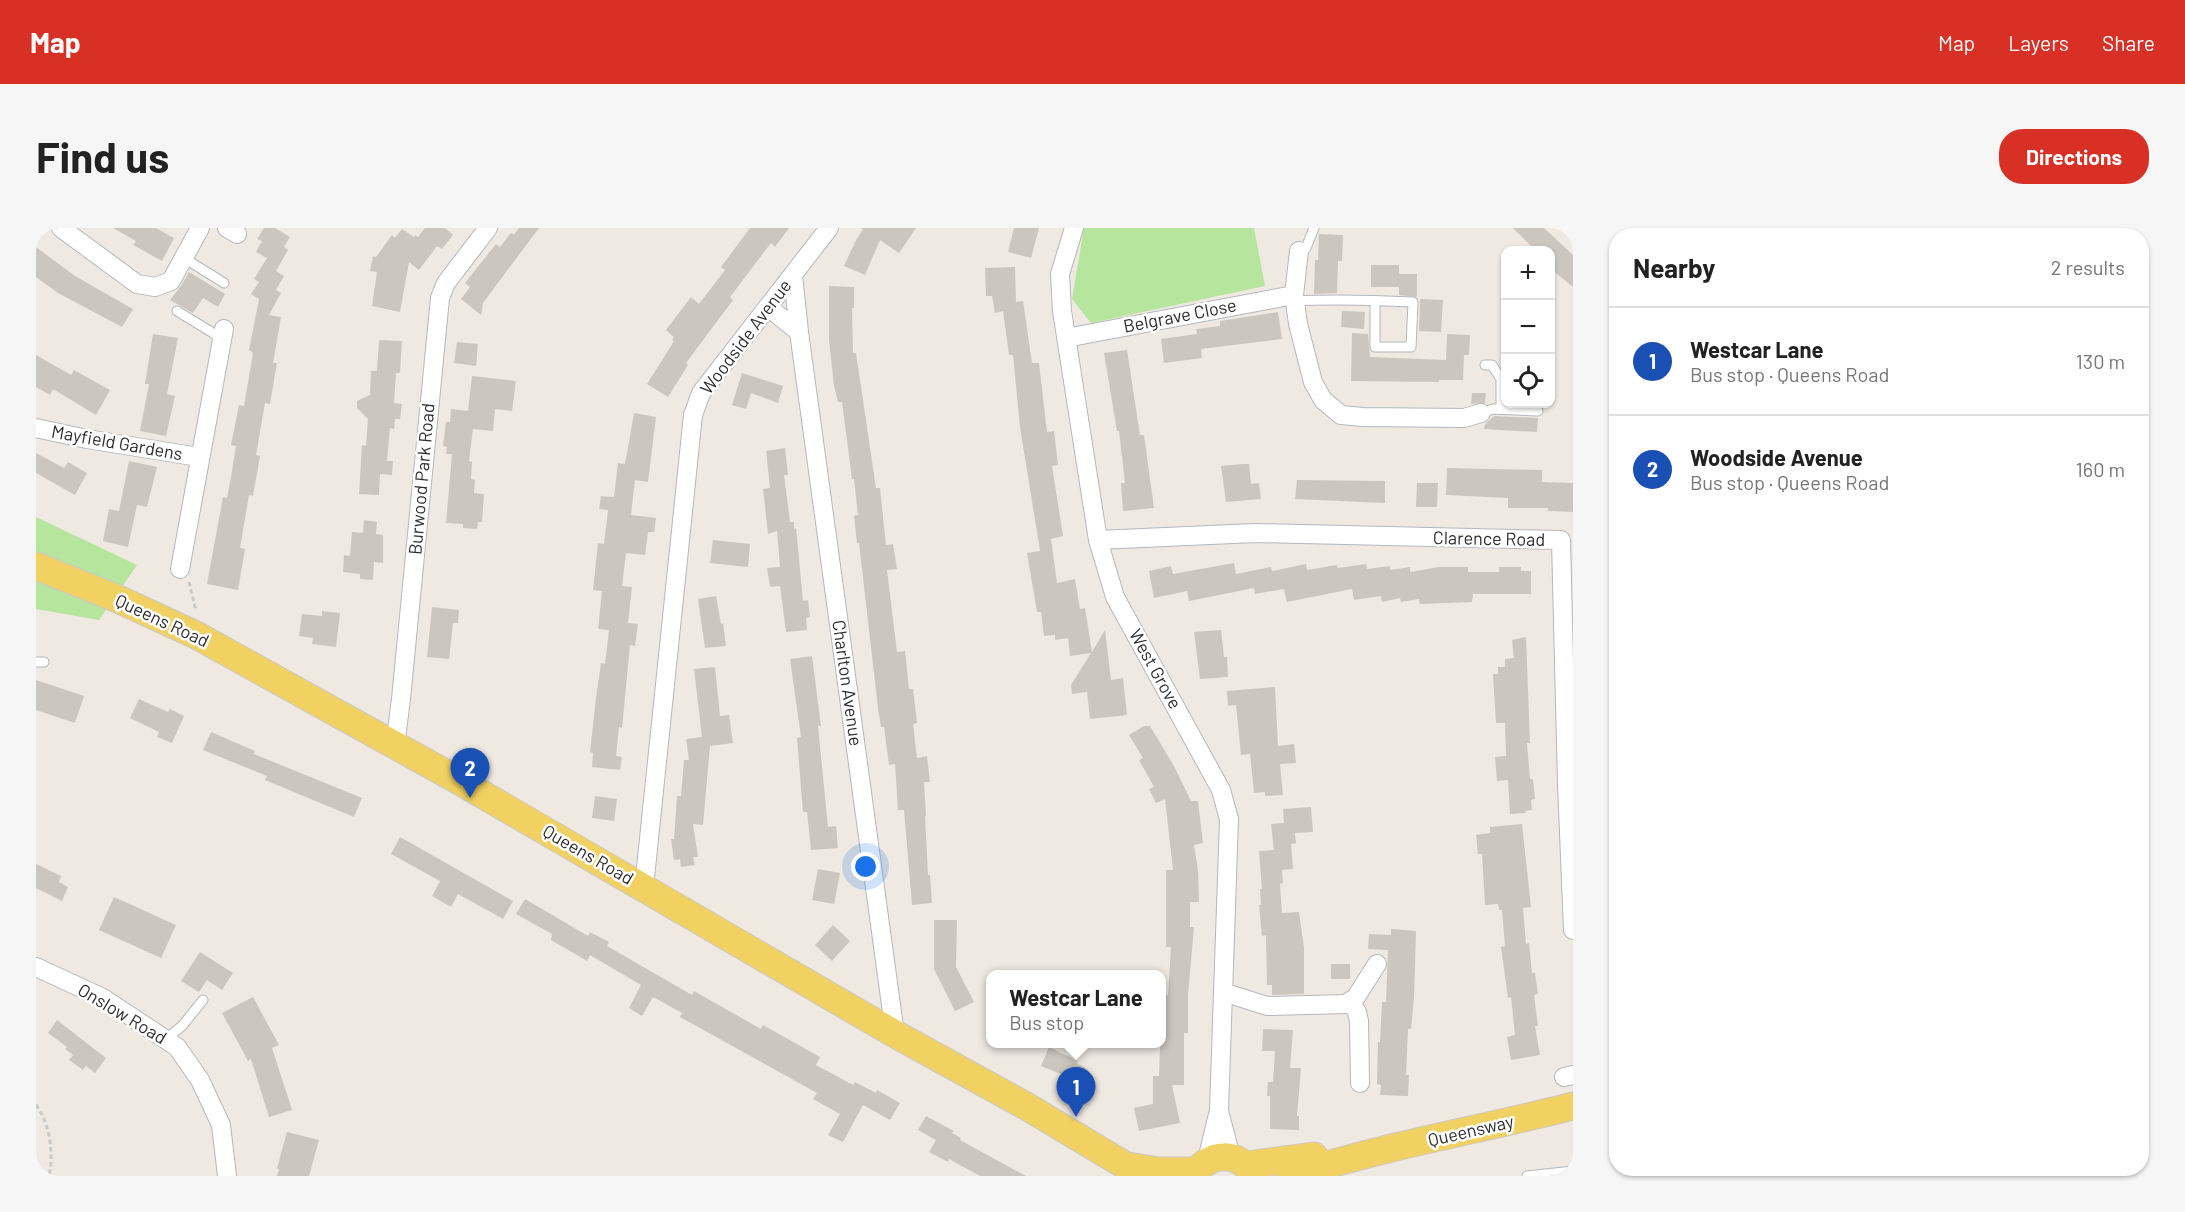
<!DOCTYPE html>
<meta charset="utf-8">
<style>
:root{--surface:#fff;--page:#f6f6f6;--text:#222;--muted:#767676;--line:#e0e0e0;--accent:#d93025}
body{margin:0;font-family:Barlow,sans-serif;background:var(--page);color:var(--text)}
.controls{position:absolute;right:18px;top:18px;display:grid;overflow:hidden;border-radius:12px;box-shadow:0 2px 4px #0004}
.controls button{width:54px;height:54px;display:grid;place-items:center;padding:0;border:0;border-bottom:2px solid var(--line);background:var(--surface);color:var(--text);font:30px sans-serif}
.you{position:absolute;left:830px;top:639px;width:21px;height:21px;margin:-15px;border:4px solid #fff;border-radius:50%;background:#1a73e8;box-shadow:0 0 0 9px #1a73e833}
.badge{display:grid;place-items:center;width:39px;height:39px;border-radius:50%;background:var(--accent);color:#fff;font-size:20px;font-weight:700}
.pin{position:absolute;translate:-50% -50px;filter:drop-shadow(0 2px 3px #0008)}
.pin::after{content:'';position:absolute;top:32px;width:21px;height:18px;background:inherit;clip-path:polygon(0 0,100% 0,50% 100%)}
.popup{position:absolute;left:950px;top:742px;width:180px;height:78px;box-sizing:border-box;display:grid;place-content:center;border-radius:12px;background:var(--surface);filter:drop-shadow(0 2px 4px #0005);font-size:20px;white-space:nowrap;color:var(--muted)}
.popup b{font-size:22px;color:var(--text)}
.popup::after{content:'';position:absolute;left:50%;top:100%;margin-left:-12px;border:12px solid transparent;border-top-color:var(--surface)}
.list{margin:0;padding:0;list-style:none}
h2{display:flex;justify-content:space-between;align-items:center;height:78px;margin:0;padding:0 24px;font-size:26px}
h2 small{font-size:20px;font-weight:400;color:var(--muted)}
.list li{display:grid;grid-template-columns:39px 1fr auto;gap:18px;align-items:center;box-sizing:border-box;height:108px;padding:0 24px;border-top:2px solid var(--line)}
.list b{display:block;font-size:22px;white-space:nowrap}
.list p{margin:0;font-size:20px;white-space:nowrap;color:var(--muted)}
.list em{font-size:20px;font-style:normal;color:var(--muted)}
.icon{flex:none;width:33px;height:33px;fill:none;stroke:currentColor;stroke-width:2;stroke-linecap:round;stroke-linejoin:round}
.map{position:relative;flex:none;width:1537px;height:948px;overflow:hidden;border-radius:24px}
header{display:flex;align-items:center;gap:36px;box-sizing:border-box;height:84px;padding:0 30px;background:var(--accent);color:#fff}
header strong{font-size:28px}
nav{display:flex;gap:33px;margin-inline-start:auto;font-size:21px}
.intro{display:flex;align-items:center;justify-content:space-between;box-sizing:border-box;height:144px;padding:0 36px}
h1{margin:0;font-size:42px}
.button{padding:15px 27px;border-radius:24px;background:var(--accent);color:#fff;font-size:21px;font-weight:700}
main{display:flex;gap:36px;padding:0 36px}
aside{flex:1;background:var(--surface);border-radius:24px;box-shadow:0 2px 4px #0004}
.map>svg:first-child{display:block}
</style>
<header>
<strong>Map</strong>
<nav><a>Map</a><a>Layers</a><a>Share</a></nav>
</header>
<div class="intro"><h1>Find us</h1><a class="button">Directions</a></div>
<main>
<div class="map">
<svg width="1537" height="948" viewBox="0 0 1537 948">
<rect width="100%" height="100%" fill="#efe9e1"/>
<path fill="#b6e59e" d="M1048,0H1218L1229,58L1055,95L1036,71Z
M0,289L101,337L63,392L0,381Z"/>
<path fill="#cbc7bf" d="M77,0H120L138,10L126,33L97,17L100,13Z
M228,0H239L254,9L248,19L252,22L240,43L248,48L240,62L245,65L233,87L245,89L237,135H241L234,176L229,175L220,227L224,228L217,268L213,267L204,320L209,321L202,362L171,356L187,269L191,270L195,249L200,218L195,217L203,177L208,178L217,125L213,122L223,71L215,66L223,54L218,51L231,30L220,24L226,13L221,11Z
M389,0H409L417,7L406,21L401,18L383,42L373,34L364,84L336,78L341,44L334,43L337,28L340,29L356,7L359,10L366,1L378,9L379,7L382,9Z
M483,0H503L447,75L445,87L425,71L434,59L429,55L460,16L464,19L475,5L478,7Z
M714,0H753L739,19L735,15L694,69L697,72L650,135L652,137L632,169L611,156L638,113L636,112L638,109L630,102L655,69L663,76L689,42L685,39Z
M825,0H880L863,25L844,12L829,47L808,38L819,14L827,1Z
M978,0H1003L995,30L972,24Z
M1477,0H1508L1537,27V59L1515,41V22H1499Z
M1283,6L1307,7L1306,33H1302L1301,65L1278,66L1279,32H1282Z
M0,19L39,48L97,81L86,99L22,65L0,49Z
M1335,37H1363V46H1381V69L1363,67V59H1335Z
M979,39L980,74L987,73L996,135H1003L1011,204L1018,203L1022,237L1016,238L1027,308L1015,311L1021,355L1039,351L1044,381L1049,380L1056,424L1069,402L1075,452L1087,450L1091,487L1054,491L1051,464L1036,466L1035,457L1055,425L1034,428L1032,410L1019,412V407L1008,408L1005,384H1001L991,325L1004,323L984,199L977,127H973L967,83L959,85L956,68H950L949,40Z
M153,44L189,66L182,79L167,70L157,85L134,72L145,58Z
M793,58L818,59V80H816L817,125H820L840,260H844L850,317L857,316L861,341L851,342L861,424L869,423L873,461H877L881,495L877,496L881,530L891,528L894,554H888L890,588H889L892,647H894L896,675L876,677L868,582H862L859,536L853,537L848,499H845L842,480L823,315H821L818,288L822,287L818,251H816L806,174H802L798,158L793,112Z
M1384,71L1407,72L1405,104L1383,103Z
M1306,83L1329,84L1328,101L1305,99Z
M1242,84L1246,111L1165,121L1166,130L1128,135L1125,111L1161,106L1160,101L1184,98V93Z
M1316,105L1332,106L1334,129L1410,132L1411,106L1434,107L1433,127H1428L1427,152H1403V154L1315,153Z
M117,106L142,110L131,166L139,168L130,208L104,203L113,156H109Z
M343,112L366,113L364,145H360L358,175L366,176L364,191H359L358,201L354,200L351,233H357L356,247L344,246L343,267L323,266L326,217L330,218L332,191L321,180V173L334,167L335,143H341Z
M421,114L442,116L440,138L418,135Z
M1091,122L1104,207H1108L1118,280L1087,283L1085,255H1089L1083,203H1081L1068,125Z
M0,127L35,147L38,142L74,162L60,187L17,161L14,167L0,159Z
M706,145L747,158L742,175L715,165L710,181L696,177Z
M436,148L480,153L476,183L459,181L457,203L437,201L433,233L436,234L435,251L439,252L438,265L448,266L446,294H442L441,301L427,300V296L410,295L416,226H410L411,219L407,218L410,194H414L415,181L432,183Z
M1436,165H1450L1449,175L1435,176Z
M598,185L620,189L612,254L599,252L595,287L620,290L618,304H612L609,327L590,325L586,358L596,359L592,395L602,396L599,418L594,417L586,500L583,499L580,528L586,529L584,542L556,539L557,525L554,524L560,470L565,435L569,436L573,402L562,401L566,363L557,362L562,315L568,316L572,282L563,281L565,268L578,269L582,235L589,236Z
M1458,188L1502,190L1501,204L1448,201L1449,196Z
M749,220L752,247H748L754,294H758V301L760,300L767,373L772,372L774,389L770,390L771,402L750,404L744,358L734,359L731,340L744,339L741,303L732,306L727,261L734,260L730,223Z
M0,225L28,240L32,234L51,245L39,267L0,245Z
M93,233L121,239L111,279L101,277L92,319L67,313L73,281L83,283Z
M1207,236H1213L1215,256L1223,255L1225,271L1190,274L1185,238Z
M1411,240L1506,242V254L1537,255V284L1512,283V280H1472V270L1410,267Z
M1261,252L1349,253V275L1259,271Z
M1381,255H1402L1401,279H1380Z
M328,292L341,294L340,306L347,307V335L338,334L337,352L324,351V346L307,344L308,327L314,328L316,304L327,305Z
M677,312L714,316L712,339L674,335Z
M1198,335L1200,346L1235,339L1236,343L1270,336L1271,342L1301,337L1302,340L1330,336L1331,341L1354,338V342L1374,339V344L1403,339H1432V344H1463V339H1485V343H1495V366H1437L1436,374L1384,376L1383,371L1365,374L1364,370L1346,374L1345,368L1318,372L1316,361L1251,374L1248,361L1219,366L1218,360L1153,373L1151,363L1118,370L1113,343L1135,338L1137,346Z
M680,368L685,396L687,395L690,418L669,420L662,371Z
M396,379L423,382L422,395H417L413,431L391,429Z
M286,383L304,385L300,419L276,416L277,410L263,408L266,386L286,388Z
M1185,402L1188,429H1191L1192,449L1164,451L1158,404Z
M1490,409L1494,515H1491L1494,551H1497L1499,571L1495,572L1496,582L1489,583L1490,585L1474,586L1472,552L1461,553L1459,529L1470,528L1469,495H1460L1457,446H1462V439H1469V431L1478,430L1476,412Z
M776,428L785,498H782L792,599L800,598L802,620L775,622L771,584H767L761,510L765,509L754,431Z
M679,439L684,488L693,487L697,515L674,518L667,597L657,596L662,629H657L659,637L645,639L644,631L638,632L635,611H638L641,568H645L648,532H653L650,511L666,509L658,441Z
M0,452L48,468L39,495L0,482Z
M1239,459L1242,518L1258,516L1260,535L1244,536L1247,567L1229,568V564L1218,565L1214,526L1205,527L1200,477L1192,478L1191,463Z
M103,471L132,484L134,481L148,488L136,515L121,509L123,504L94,490Z
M1108,498H1114L1138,538L1155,573H1162L1167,615L1158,617L1162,642L1163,674H1154V699H1158L1152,767V805H1148V857H1136L1144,895L1103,903L1098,880L1117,876V848H1123L1125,791H1128L1129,767H1132L1135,719H1130V642H1137L1129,571L1120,575L1113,561L1118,559L1103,532L1107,530L1093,507Z
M175,504L219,523L218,526L326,570L318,589L229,552L231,548L167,522Z
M559,568L581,571L578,593L556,590Z
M1275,579L1277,604L1259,605L1260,615L1255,616L1257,641L1246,642L1247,655L1244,656L1246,685L1263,684L1268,720V766L1236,767V757H1231L1230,707L1226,708L1223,677H1225L1224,661H1226L1223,623L1238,622L1235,596L1248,595L1247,581Z
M1486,596L1495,679L1487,680L1490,716L1493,715L1496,745H1499L1502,766L1498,767L1502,798H1499L1504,827L1475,832L1471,809L1479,807L1475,769L1472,770L1465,719L1469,718L1466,682H1463L1462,676L1449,677L1446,626H1442L1440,607L1454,605V599Z
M364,609L477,673L467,691L422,666L415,679L396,668L404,653L355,626Z
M0,636L25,648L23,654L32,659L26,673L0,660Z
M782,641L804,645L798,676L776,672Z
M78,669L140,697L125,730L63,702Z
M489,671L552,708L554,704L573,714L571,718L656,767L658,763L725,801L727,797L784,829L780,837L817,857L819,854L840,865L841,862L864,875L854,892L827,877L807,914L792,907L804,886L777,871L781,865L644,789L646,785L617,769L606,788L593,780L605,757L554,727L551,733L515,712L516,706L480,686Z
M898,692H921L920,739L938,774L919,783L898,741Z
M797,697L814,713L796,733L779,717Z
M1355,701L1380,703L1378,770L1375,801H1372L1370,847H1373L1372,868H1369L1344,867L1345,857L1341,856L1342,814H1344L1346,774H1350L1352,722L1332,721L1333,706L1355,707Z
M164,724L197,745L186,762L171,752L163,764L145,753Z
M1295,736H1314V751H1295Z
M217,769L243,817L236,820L256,882L233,889L215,831L212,833L186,785Z
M21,792L70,830L59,845L50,838L47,842L33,832L37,827L29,821L31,819L12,805Z
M1227,801L1257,802L1254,840H1265L1261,888H1263V902L1234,901V868H1231L1232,854H1237L1239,823H1226Z
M1013,819L1042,833L1041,836L1050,840L1044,854L1005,838Z
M890,888L918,903L916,905L925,910L924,912L990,948H944L913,931L912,934L893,924L900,912L882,902Z
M251,904L283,912L273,948H241L243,941L241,940Z"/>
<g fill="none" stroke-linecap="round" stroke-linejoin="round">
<g stroke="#b4b7c1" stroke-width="11">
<path id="service" d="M1263,23L1270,20L1278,0
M148,30L188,55
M1258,73C1298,71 1337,72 1377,74L1375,119H1339V73
M141,83L177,105L186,113
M1449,137H1456L1465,151V181
M1445,185L1457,181L1502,183
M0,434H8
M130,811L146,798L167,772
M1491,948L1537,943"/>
</g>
<g stroke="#b4b7c1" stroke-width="20">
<path id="minor" d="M25,0L101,56L119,59L135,53L164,0
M191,0L201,6
M1038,0L1024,46L1026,83L1062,312L1079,369L1185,562L1193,591L1183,882L1171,932
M1263,23L1258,67L1262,96L1277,154L1287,172L1305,187L1327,189L1428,190L1445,185
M757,47L763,104L859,806
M732,79L763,104
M1030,110L1258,67
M0,200L51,211L163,229
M1062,312L1219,305L1525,312L1531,556L1537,702
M144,341L188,101
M359,518L365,471L404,70L410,55L452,0
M608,659L657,187L665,165L793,0
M0,739L67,770L141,819L164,852L185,897L191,948
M1187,764L1231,778L1310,776L1320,769L1341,736
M1314,773L1321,784L1323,793L1324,855
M1528,849L1537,847
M1183,883L1195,929"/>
</g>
<g stroke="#c9c9c9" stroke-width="29">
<path id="primary" d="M0,338L82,371L160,407L420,551L859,806L990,878L1107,948
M1211,937L1278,928
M1092,938L1122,943H1160
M1157,948C1173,923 1203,922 1218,948
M1255,948C1347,918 1443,902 1537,878"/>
</g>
<path stroke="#c9c9c9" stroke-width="3" stroke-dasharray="4.5 3" stroke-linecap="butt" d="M153,354L160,383
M0,877C14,895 18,926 13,948"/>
<use href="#service" stroke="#fff" stroke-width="9"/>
<use href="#minor" stroke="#fff" stroke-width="18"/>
<use href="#primary" stroke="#f2d163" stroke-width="27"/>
</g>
<g text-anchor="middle" stroke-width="5" stroke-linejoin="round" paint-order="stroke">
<g font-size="18" fill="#2e2e2e" stroke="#fff">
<text transform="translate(1144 88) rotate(-11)" y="6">Belgrave Close</text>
<text transform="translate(710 109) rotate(-53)" y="6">Woodside Avenue</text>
<text transform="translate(81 215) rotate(10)" y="6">Mayfield Gardens</text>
<text transform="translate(386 251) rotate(-85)" y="6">Burwood Park Road</text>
<text transform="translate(1453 311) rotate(1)" y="6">Clarence Road</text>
<text transform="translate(126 393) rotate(25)" y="6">Queens Road</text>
<text transform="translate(1119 441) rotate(61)" y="6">West Grove</text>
<text transform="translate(811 455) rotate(82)" y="6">Charlton Avenue</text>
<text transform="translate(552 627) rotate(30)" y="6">Queens Road</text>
<text transform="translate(86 786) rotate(31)" y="6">Onslow Road</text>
<text transform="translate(1435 903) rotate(-13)" y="6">Queensway</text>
</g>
</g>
</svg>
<div class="controls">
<button>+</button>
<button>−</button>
<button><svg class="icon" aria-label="locate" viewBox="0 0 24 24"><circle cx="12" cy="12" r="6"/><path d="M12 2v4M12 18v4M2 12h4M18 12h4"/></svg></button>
</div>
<div class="you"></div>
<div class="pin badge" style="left:1040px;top:889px;background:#1a4fb4">1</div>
<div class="popup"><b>Westcar Lane</b>Bus stop</div>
<div class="pin badge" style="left:434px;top:570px;background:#1a4fb4">2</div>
</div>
<aside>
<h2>Nearby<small>2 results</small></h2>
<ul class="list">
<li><span class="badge" style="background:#1a4fb4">1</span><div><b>Westcar Lane</b><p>Bus stop · Queens Road</p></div><em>130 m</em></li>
<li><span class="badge" style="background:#1a4fb4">2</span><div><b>Woodside Avenue</b><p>Bus stop · Queens Road</p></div><em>160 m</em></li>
</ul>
</aside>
</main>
